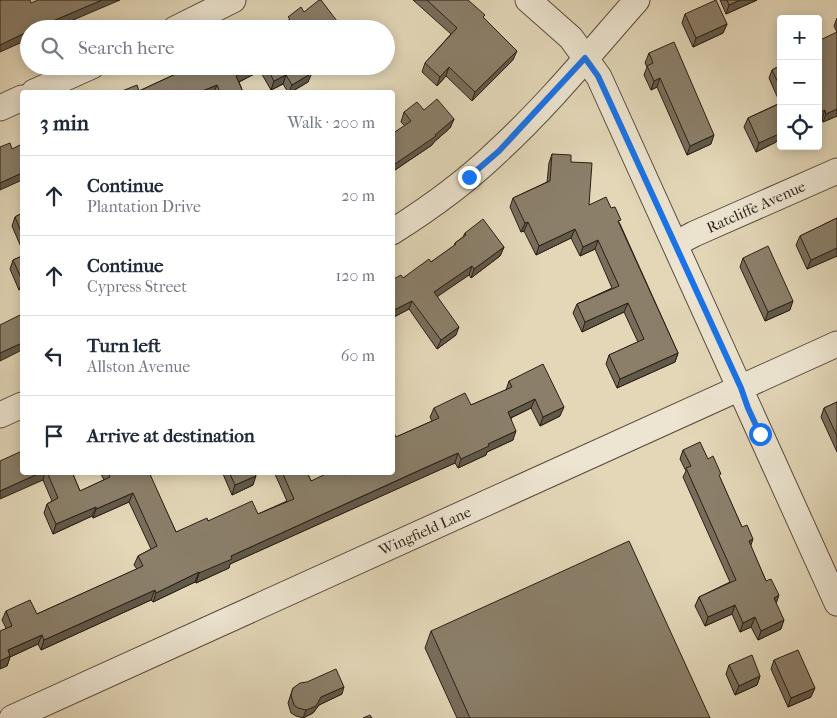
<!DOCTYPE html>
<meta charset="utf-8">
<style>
:root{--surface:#fff;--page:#f6f6f7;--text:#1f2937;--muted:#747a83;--line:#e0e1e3}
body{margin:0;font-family:"IM FELL French Canon",serif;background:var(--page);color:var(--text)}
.controls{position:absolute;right:15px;top:15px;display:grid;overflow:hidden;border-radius:5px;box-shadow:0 2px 12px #0003}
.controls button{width:45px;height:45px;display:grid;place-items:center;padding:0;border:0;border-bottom:1px solid var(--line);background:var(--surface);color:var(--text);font:25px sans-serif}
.stop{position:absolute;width:15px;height:15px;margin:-11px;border:4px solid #1a73e8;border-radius:50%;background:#fff}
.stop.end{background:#1a73e8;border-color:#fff;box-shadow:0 1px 5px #0008}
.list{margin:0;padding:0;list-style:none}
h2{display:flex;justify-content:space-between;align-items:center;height:65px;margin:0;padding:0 20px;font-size:21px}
h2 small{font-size:16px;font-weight:400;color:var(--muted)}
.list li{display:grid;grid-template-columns:32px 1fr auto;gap:15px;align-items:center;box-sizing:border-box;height:80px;padding:0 20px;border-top:1px solid var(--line)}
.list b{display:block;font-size:19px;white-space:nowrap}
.list p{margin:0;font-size:16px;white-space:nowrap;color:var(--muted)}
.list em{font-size:16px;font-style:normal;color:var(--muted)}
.icon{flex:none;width:28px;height:28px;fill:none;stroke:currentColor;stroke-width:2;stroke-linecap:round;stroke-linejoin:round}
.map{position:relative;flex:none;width:837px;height:718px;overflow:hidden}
.search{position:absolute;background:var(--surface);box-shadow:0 2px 12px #0003;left:20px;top:20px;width:375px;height:55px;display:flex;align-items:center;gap:12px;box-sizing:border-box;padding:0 18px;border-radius:28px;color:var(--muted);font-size:19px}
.panel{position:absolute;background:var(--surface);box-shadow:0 2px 12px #0003;left:20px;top:90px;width:375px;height:385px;border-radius:5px}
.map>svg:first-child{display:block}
</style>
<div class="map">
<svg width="837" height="718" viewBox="0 0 837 718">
<rect width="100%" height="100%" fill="#e3d7b8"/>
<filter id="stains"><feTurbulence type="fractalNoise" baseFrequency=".004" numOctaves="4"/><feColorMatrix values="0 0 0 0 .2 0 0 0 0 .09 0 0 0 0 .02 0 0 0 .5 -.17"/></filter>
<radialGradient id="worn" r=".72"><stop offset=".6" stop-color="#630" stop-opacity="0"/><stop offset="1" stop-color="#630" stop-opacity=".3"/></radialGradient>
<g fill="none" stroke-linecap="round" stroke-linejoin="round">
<g stroke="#594d3e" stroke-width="27">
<path id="minor" d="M528,0L571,38L599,77L837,603
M175,29L233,0
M34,92L92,66
M0,108L22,98
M392,232C430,208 466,182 498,151C548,105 592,51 637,0
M675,244L694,234L837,171
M0,415L22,405
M12,718L837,344"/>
</g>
<use href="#minor" stroke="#ede5d1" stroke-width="25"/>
</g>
<path fill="#786d5b" stroke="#2b1f15" d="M413,0H468L484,18L513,60L472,101L446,76L437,86L422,72L425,63L451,34Z
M720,0H757L726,14Z
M685,14L727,24L723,33L693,47L682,23Z
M837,18V116L823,122L822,119L837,32L834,26Z
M649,53L711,144L687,155L657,87L651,90L644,75L647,67L645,63Z
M781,65V137L778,139L776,142L756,152L744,127L748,118L780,103L769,78L772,70Z
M193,66H308V82L291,92H288L283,84L271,90L260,71L239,82L243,92H122V91H139Z
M424,110L454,119L450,128L434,142L432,145L392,172V134L405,126L401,122L404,112Z
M552,154L571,162L589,205L611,208L620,224L678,353L675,362L617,388L606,364L609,355L638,342L624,312L582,332L573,313L577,304L612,288L595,249L580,256L571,238L536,255L524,231L521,232L510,207L513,198L547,182L549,163Z
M22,213V246L21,247L12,226L15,217Z
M837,218V256L807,269L796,245L800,236Z
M465,233L504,247L500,256L471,278L469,275L437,296L456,335L437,349L409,309L392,318V280L403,278L431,262L454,246L455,243L463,237Z
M22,256V288L19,290L10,269L13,260Z
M743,258L790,310L765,321L740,267Z
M509,381L560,416L540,426L531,408L511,418L513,440L487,452L486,455L458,468L455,463L419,479L230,564L229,568L196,583L195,582L153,602L151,600L41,650L38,644L10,657L7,666L6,628L2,620L6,611L37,614L137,569L134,565L138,556L151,549L129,502L93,518L92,516L53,534L44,513L47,504L52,501L43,480L22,472H72L80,491L104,480L100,472H152L150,476L176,532L208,521L258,514L287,501L274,472H307L311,481L344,475L392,472L396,437L432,421L430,417L434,408L471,405L506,390Z
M837,402V452L821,417L824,408Z
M683,450L708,459L720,478L776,603L781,629L758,640L751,627L740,632L732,614L705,626L695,606L699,597L730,582L683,477L686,471L680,459Z
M223,472H255L253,485L232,495L223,474Z
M431,631L710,718H457L425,648Z
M774,660L811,697L788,707L771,669Z
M729,665L760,676L757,685L735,695L726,674Z
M293,688L342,694L319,705L313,713L303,718L296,716L291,713L288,703Z"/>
<path fill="#61594a" stroke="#2b1f15" d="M102,0H120L52,29H34Z
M740,0H757L726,14L729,5Z
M337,21L334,29H326Z
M727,24L723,33L693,47L696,38Z
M29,31V39L0,52V45Z
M517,51L513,60L472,101L475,92Z
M255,66H262L260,71L233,85L236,76Z
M449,67L446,76L437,86L440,77Z
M312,73L308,82L291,92H289L292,85Z
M286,75L283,84L271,90L274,81Z
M660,78L657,87L651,90L654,81Z
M217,85L214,92H200Z
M837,109V116L823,122L826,114Z
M825,110L822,119L818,120V113Z
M454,119L450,128L434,142L432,145L392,172V166L435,135Z
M781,130V137L778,139L776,142L756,152L759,143Z
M714,135L711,144L687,155L690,146Z
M22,173V180L0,190V183Z
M528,222L524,231L521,232L525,223Z
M575,229L571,238L536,255L539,246Z
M598,240L595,249L580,256L583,247Z
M504,247L500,256L471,278L474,269Z
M837,248V256L807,269L811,260Z
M472,266L469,275L431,301L434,292Z
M22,281V288L19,290Z
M412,301L409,309L392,318V311Z
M793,301L790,310L765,321L768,312Z
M628,303L624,312L582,332L585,322Z
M459,327L456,335L437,349L441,340Z
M22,343V350L0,361V353Z
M678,353L675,362L617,388L620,379Z
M535,399L531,408L504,421L508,412Z
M564,407L560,416L540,426L543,417Z
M516,431L513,440L487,452L486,455L458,468L461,459L488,444Z
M458,453L455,463L230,564L229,568L196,583L199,573L231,556Z
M42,472H45L43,480L0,499V491Z
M256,476L253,485L232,495L235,485Z
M133,493L129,502L93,518L96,509Z
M96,507L92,516L53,534L56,524Z
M753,539L750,548L749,541Z
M199,572L195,582L153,602L156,593Z
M155,590L151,600L41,650L44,640Z
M779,595L776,604L774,598Z
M735,605L732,614L705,626L708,617Z
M755,617L751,627L740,632L743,623Z
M784,620L781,629L758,640L761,631Z
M42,635L38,644L10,657L7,666L0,669V661L8,650Z
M760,676L757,685L735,695L739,686Z
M344,687L342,694L319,705L313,713L303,718L306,710L321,697Z
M815,688L811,697L788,707L791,698Z"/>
<path fill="#8b7f6a" stroke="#2b1f15" d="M0,0H30L31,3L38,0H102L34,29H29V31L0,45Z
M319,0H321L337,21L326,29H274L290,19L288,17L301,7L304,12Z
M427,0H468L485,15L483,17L517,51L475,92L449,67L440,77L425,63L457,28Z
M716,0L727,24L696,38L685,14Z
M727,0H740L729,5Z
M837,32V109L826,114L825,110L818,113V41Z
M674,42L714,135L690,146L660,78L654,81L647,66L653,63L649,53Z
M781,65V89L772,70Z
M193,66H255L236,76L243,92H220L217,85L200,92H123L122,91L137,85L139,91Z
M266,66H307L312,73L292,85L286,75L274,81Z
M437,99L454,119L435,135L436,136L392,166V134L411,121L404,112L417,102L424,110Z
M781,103V130L778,132L779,134L759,143L748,118Z
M10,143L12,149L22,144V173L0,183V147Z
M552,154L571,155V162L592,163L589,205L606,197L611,208L615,207L621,220L618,221L678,353L620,379L609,355L644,339L628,303L585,322L577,304L619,286L598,240L583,247L575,229L539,246L528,222L525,223L513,198L550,181Z
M22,213V234L15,217Z
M837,218V248L811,260L800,236Z
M483,219L504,247L474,269L472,266L434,292L459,327L441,340L412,301L392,311V280L401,275L403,278L429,259L431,262L456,244L455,243L466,235L465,233Z
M768,246L793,301L768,312L743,258Z
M22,256V280L13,260Z
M22,314V343L0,353V325Z
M543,364L564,407L543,417L535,399L508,412L516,431L488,444L489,446L461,459L458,453L422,469L231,556L232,559L199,573V572L156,593L155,590L44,640L42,635L8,650L10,656L0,661V631L12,626L6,611L30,600L37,614L143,566L138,556L157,546L133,493L96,509V507L56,524L47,504L58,498L47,472H72L80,491L110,477L108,472H149L176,532L207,518L208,521L252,501L258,514L294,499L282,472H307L311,481L330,472H342L344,475L350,472H392V429L396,437L439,418L434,408L465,393L471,405L512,387L509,381Z
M837,402V436L824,408Z
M700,442L708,459L713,456L721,474L719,475L742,527L747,525L753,539L749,541L766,581L771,579L779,595L774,598L784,620L761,631L755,617L743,623L735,605L708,617L699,597L736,580L686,468L691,466L683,450Z
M22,451V472H42L0,491V461Z
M229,472H255L256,476L235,485Z
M629,541L710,718H470L431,631Z
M798,650L815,688L791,698L774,660Z
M752,655L760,676L739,686L729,665Z
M336,669L344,687L321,697L316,706L306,710L298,708L294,705L291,695L293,688L300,683L307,682Z
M370,715L372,718H363Z"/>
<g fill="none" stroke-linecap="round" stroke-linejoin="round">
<path stroke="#1a73e8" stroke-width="6" d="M469,177L499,151L585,58L598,76L741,388L748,408L760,434"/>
</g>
<g text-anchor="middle" stroke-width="5" stroke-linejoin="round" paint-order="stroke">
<g font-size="15" fill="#2b1f15" stroke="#ede5d1">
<text transform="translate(756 207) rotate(-24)" y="5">Ratcliffe Avenue</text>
<text transform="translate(425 531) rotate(-24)" y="5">Wingfield Lane</text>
</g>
</g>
<rect width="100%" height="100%" filter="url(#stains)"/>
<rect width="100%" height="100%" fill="url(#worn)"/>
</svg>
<div class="controls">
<button>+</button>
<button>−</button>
<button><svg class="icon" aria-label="locate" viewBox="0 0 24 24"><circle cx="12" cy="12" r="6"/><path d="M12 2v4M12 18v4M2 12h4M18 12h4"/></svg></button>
</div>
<div class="stop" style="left:760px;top:434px"></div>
<div class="stop end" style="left:469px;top:177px"></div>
<div class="search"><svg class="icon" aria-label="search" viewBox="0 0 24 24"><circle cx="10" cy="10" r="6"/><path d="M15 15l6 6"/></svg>Search here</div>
<section class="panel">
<h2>3 min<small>Walk · 200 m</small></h2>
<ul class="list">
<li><svg class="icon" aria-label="ahead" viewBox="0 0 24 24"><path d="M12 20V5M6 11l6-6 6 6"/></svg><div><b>Continue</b><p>Plantation Drive</p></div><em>20 m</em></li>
<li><svg class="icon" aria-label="ahead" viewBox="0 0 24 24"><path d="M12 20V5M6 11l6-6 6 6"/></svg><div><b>Continue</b><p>Cypress Street</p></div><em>120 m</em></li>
<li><svg class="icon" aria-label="left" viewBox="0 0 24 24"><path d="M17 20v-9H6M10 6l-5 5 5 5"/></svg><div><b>Turn left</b><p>Allston Avenue</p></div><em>60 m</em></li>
<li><svg class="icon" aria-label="arrive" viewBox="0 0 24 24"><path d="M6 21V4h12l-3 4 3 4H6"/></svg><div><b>Arrive at destination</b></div></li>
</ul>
</section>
</div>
